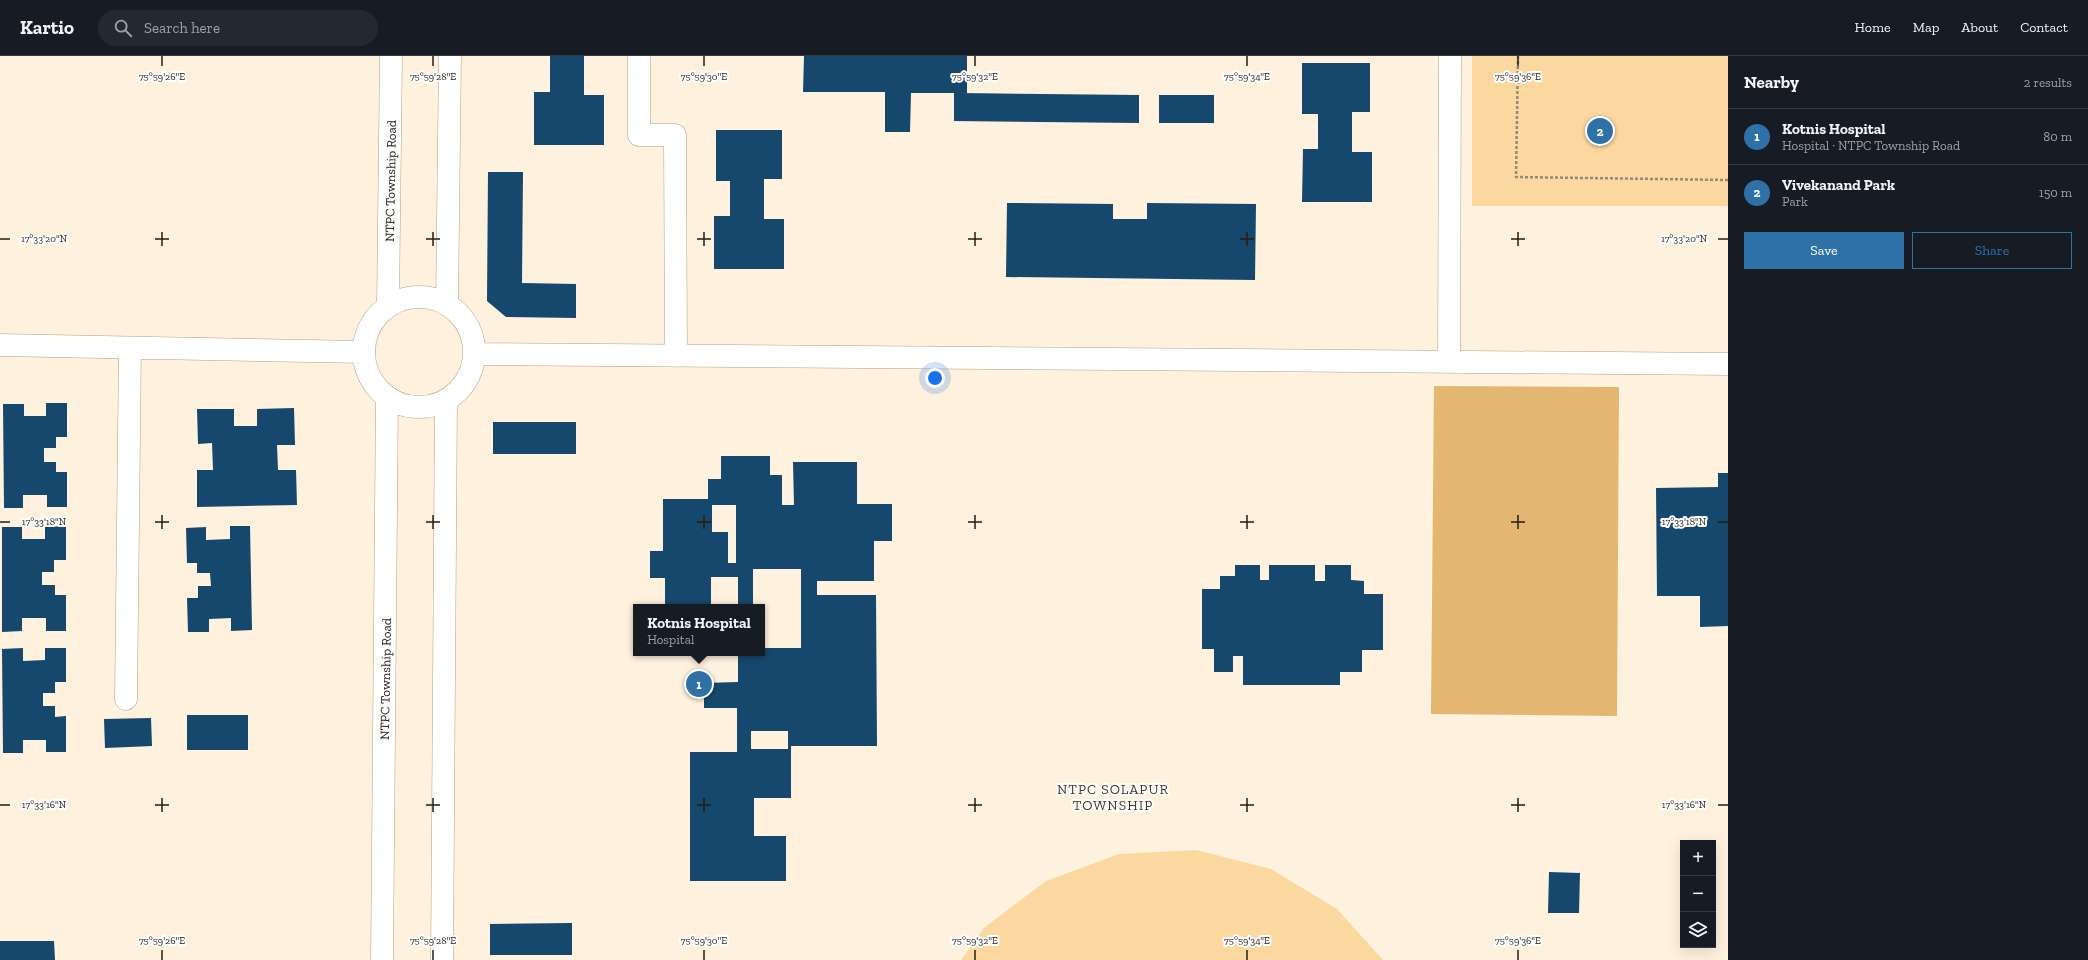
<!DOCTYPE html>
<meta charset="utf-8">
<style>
:root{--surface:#171b24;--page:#242831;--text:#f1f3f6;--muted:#9ea1a6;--line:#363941;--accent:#2d71a6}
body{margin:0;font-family:"Zilla Slab",serif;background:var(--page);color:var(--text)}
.controls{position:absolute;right:12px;bottom:12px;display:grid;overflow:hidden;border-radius:0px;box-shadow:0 4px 16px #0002}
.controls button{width:36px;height:36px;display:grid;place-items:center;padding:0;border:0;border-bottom:1px solid var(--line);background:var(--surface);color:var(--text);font:20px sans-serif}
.you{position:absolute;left:935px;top:322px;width:14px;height:14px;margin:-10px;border:3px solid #fff;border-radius:50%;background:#1a73e8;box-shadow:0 0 0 6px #1a73e833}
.badge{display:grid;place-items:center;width:26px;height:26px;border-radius:50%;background:var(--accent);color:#fff;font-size:13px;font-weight:700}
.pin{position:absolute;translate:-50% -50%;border:2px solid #fff;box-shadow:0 1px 4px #0006}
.popup{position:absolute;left:633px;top:548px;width:132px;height:52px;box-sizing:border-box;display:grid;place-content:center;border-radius:0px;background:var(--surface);filter:drop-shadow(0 1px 3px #0005);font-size:13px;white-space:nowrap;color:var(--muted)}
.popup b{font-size:15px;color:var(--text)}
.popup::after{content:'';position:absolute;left:50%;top:100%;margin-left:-8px;border:8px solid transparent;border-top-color:var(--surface)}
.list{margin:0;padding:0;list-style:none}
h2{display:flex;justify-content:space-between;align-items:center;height:52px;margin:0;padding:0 16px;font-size:17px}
h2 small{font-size:13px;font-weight:400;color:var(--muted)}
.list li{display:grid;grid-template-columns:26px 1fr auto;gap:12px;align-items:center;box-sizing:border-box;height:56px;padding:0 16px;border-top:1px solid var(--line)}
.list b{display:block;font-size:15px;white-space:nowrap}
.list p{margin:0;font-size:13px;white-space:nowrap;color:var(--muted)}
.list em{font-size:13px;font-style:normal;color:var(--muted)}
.actions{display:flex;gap:8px;padding:12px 16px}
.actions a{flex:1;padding:9px 0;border:1px solid var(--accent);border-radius:0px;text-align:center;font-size:14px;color:var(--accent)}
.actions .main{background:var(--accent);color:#fff}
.icon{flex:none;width:22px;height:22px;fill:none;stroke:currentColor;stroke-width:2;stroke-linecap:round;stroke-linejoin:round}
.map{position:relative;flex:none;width:1728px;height:904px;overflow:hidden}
header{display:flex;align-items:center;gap:24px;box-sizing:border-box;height:56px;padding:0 20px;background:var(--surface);border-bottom:1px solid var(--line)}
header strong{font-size:19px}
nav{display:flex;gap:22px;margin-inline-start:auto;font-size:14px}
.search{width:280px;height:36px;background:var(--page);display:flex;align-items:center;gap:10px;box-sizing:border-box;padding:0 14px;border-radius:22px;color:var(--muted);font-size:15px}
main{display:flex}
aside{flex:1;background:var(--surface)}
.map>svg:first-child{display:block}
</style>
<header>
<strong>Kartio</strong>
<div class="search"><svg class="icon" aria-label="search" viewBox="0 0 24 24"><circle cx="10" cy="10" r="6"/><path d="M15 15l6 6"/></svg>Search here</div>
<nav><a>Home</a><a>Map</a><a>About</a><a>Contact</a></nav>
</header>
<main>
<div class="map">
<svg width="1728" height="904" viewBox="0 0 1728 904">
<rect width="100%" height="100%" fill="#fef1dd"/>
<path fill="#fcd8a1" d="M1472,0H1728V150H1472Z
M1196,794L1271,813L1337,853L1383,904H961L985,871L1046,825L1119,798Z"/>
<path fill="#e3b771" d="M1434,330L1619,331L1617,660L1431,658Z"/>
<path fill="#16476c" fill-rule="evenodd" d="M550,0H584V39H604V89H534V36H550Z
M804,0H967V37H958L1139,39V67L954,65V37H911L910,76H885V36H803Z
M1302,7H1370V56H1352V96H1372V146H1302L1303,93H1318V58H1302Z
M1159,39H1214V67H1159Z
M716,74H782V123H764V163H784V213H714V160H730V125H716Z
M488,116H523L522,227L576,228V262L506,261L487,245Z
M1007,147L1113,148V163H1147V147L1256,148L1255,224L1006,221Z
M46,347H67V381H56V392H44V406H56V416H67V451H47V439H23V452H4L3,348H24V360H46Z
M294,352L295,389H277L278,414H296L297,449L197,451V414H213L212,387L198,388L197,353H234V370H257V353Z
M493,366H576V398H493Z
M721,400H770V419H782V449H794L793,406H857V448H892V485H874V525H817V539H876L877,690H791V742H754V780H786V825H690V696H737V652H704V627L738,626V597H762V592H801V513H753V551H738V521H711V551H665V522H650V495H663V443H708V423H721ZM712,449H736V507H728V476H712ZM751,675H788V693H751Z
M1718,417H1728V570L1700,571V540H1657L1656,432L1718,431Z
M66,470V504H54V516H42V529H55V539H66V575H46V562H22V575L2,576V471H22V483H45V471Z
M230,470H250L252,574L231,575V562L209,563V576H188L187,542H198V530H211L210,517H197V507H187L186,472L206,471V484L230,483Z
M1235,509H1260V524H1269V509H1315V525H1325V509H1351V524L1364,525V538H1383V594H1362V616H1340V629H1243V600H1233V616H1214V593H1202V533H1220V520H1235Z
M23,592V605L45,604V592H66V626H55V637H43V650H55V661L66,660V696H46V684H23V697H3L2,593Z
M187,659H248V694H187Z
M151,662L152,690L105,692L104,663Z
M1549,816L1580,817L1579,857H1548Z
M572,867V899H490V868Z
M0,885H54L55,904H0Z"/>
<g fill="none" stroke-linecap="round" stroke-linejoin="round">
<g stroke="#b1a189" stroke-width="23">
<path id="street" d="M639,0V79H675L676,300
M364 296a55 55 0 1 1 110 0a55 55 0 1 1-110 0Z
M447,249L450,0
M388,250L391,0
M0,289L364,296
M474,298L1728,308
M1449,306L1450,0
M126,643L130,292
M382,904L387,341
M442,904L446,344"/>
</g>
<path stroke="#93897b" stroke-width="2.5" stroke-dasharray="3 2" stroke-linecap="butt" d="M1518,0L1516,121L1728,124"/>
<use href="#street" stroke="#fff" stroke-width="22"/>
</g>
<path fill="none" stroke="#241e15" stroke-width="1.5" d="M162,0V10M433,0V10M704,0V10M975,0V10M1247,0V10M1518,0V10M162,176V190M433,176V190M704,176V190M975,176V190M1247,176V190M1518,176V190M0,183H10M155,183H169M426,183H440M697,183H711M968,183H982M1240,183H1254M1511,183H1525M1718,183H1728M162,459V473M433,459V473M704,459V473M975,459V473M1247,459V473M1518,459V473M0,466H10M155,466H169M426,466H440M697,466H711M968,466H982M1240,466H1254M1511,466H1525M1718,466H1728M162,742V756M433,742V756M704,742V756M975,742V756M1247,742V756M1518,742V756M0,749H10M155,749H169M426,749H440M697,749H711M968,749H982M1240,749H1254M1511,749H1525M1718,749H1728M162,894V904M433,894V904M704,894V904M975,894V904M1247,894V904M1518,894V904"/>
<g text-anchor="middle" stroke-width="4" stroke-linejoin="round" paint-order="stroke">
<g font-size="13" fill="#241e15" stroke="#fff">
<text transform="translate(390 125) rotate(-89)" y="5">NTPC Township Road</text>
<text transform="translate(385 623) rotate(-89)" y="5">NTPC Township Road</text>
</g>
<g font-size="14" letter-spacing="1" fill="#443722" stroke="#fff">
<text x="1113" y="738">NTPC SOLAPUR<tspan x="1113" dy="16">TOWNSHIP</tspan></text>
</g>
</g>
<g font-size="10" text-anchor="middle" fill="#241e15" stroke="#fff" stroke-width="4" stroke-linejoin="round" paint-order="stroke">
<text x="162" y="24">75°59'26"E</text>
<text x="433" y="24">75°59'28"E</text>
<text x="704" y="24">75°59'30"E</text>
<text x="975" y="24">75°59'32"E</text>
<text x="1247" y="24">75°59'34"E</text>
<text x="1518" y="24">75°59'36"E</text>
<text x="44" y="186">17°33'20"N</text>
<text x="1684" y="186">17°33'20"N</text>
<text x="44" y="469">17°33'18"N</text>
<text x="1684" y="469">17°33'18"N</text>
<text x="44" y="752">17°33'16"N</text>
<text x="1684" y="752">17°33'16"N</text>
<text x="162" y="888">75°59'26"E</text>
<text x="433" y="888">75°59'28"E</text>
<text x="704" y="888">75°59'30"E</text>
<text x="975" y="888">75°59'32"E</text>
<text x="1247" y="888">75°59'34"E</text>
<text x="1518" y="888">75°59'36"E</text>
</g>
</svg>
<div class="controls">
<button>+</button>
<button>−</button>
<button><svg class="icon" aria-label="layers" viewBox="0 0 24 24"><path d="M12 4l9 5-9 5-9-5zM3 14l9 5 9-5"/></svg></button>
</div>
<div class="you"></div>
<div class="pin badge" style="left:699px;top:628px">1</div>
<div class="popup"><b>Kotnis Hospital</b>Hospital</div>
<div class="pin badge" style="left:1600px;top:75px">2</div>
</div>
<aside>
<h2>Nearby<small>2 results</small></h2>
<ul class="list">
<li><span class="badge">1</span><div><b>Kotnis Hospital</b><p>Hospital · NTPC Township Road</p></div><em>80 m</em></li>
<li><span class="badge">2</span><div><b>Vivekanand Park</b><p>Park</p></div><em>150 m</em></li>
</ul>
<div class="actions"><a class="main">Save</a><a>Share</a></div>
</aside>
</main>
